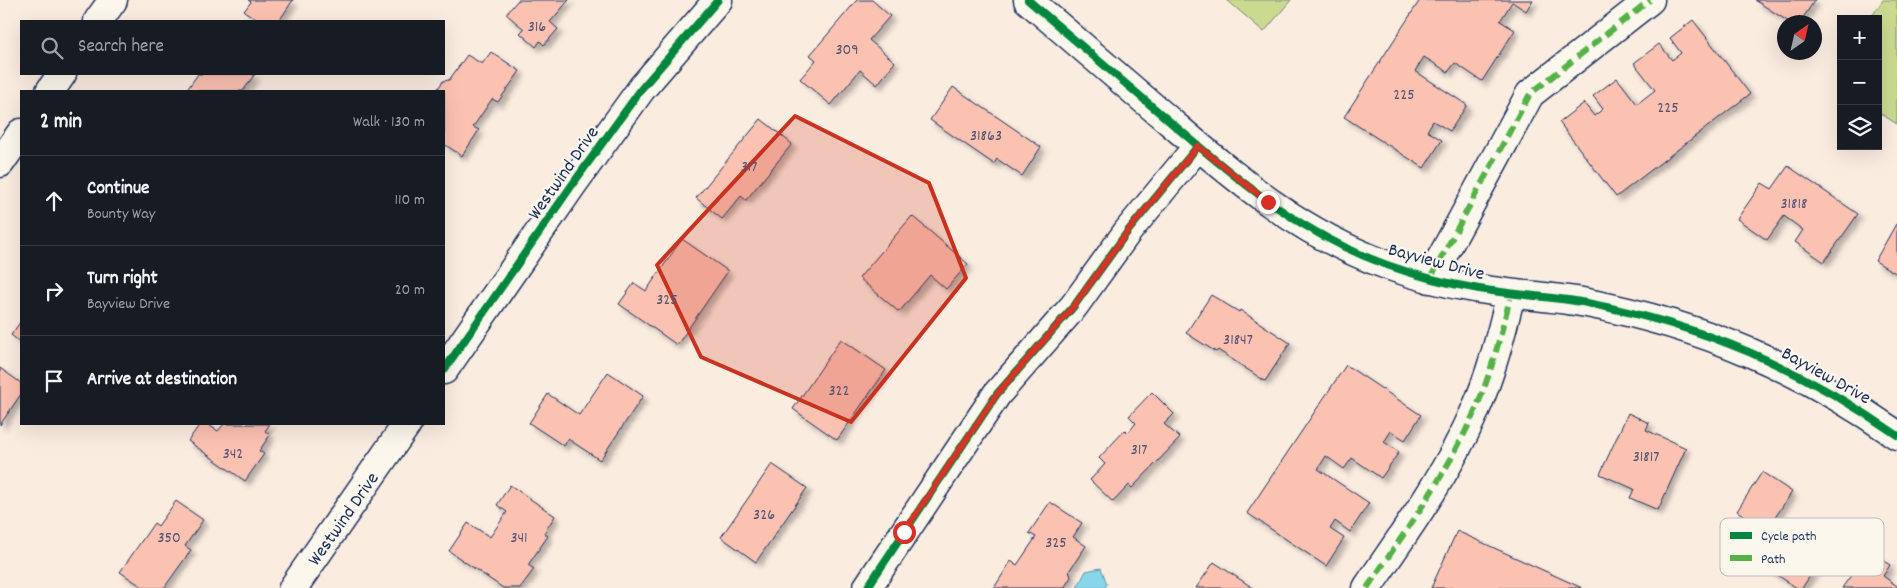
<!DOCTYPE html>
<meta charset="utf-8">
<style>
:root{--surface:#171b24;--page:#20242c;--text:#f1f3f6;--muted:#9ea1a6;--line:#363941}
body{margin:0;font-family:Dekko,sans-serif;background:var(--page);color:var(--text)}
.controls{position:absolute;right:15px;top:15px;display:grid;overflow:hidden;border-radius:0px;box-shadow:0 5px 20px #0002}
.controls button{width:45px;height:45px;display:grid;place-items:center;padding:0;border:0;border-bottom:1px solid var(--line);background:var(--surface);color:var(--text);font:25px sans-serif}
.compass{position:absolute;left:1777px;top:15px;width:45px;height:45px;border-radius:50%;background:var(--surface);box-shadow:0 5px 20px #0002;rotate:34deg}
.stop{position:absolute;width:15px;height:15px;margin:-11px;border:4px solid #d93025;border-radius:50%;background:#fff}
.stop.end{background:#d93025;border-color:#fff;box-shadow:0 1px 5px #0008}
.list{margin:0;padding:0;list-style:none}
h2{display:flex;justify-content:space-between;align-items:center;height:65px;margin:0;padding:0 20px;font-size:21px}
h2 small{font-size:16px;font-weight:400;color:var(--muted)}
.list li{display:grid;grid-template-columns:32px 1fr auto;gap:15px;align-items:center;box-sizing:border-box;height:90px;padding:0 20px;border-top:1px solid var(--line)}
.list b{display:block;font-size:19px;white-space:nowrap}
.list p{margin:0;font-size:16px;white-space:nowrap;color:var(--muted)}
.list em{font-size:16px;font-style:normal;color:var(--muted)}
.icon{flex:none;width:28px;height:28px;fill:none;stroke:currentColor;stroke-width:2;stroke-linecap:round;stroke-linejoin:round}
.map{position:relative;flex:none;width:1897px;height:588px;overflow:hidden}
.search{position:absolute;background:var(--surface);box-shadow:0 5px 20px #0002;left:20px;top:20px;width:425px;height:55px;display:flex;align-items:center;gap:12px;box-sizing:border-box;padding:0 18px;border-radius:0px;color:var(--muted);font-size:19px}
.panel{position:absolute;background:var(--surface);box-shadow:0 5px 20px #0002;left:20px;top:90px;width:425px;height:335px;border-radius:0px}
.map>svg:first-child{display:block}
</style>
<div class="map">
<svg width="1897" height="588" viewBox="0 0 1897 588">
<defs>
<filter id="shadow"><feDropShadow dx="4.5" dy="4.5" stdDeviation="2.5" flood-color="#0004"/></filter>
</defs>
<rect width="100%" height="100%" fill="#fbece0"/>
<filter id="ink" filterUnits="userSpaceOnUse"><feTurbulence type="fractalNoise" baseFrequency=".02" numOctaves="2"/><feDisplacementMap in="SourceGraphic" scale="10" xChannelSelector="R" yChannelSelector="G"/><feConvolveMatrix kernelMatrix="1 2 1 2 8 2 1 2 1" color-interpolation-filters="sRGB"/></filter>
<g filter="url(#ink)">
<path fill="#cadb90" stroke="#728577" d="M1227,0H1291L1264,32Z
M1883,0H1897V124L1878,112V19H1870Z"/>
<path fill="#88d6e7" stroke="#5c93b0" d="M1101,568L1107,584L1105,588H1077L1086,571Z"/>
<path fill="#fbc2b2" stroke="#1b2f5e" filter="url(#shadow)" d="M248,0H293L279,21H259L244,11L251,2Z
M518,0H569L550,22L558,29L544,45L540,41L536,47L520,33L524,29L506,14Z
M857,0H872L890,16L869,40L895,62L877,85L860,70L831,105L800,79L816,60L810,55Z
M1420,0H1533L1526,11L1512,2L1500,21L1515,30L1482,81L1455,63L1448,72L1424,57L1415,71L1467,105L1450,131L1433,121L1427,131L1442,140L1424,168L1344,117Z
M1755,0H1815L1800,22H1789Z
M1693,20L1750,94L1616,197L1559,122L1584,103L1594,116L1603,109L1593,96L1617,78L1637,104L1655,90L1634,63L1659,44L1672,60L1681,53L1670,38Z
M491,52L520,71L498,102L492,99L473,127L479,130L462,156L444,144V91L437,90L443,81L449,80L467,55L482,64Z
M198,74H255L243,91H186Z
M953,87L1041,147L1022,176L997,159L994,164L930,120Z
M761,119L792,144L746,200L741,196L722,219L696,198Z
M1788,166L1858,214L1824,262L1795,242L1803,230L1784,216L1767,240L1737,219L1762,183L1772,189Z
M912,216L968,264L946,289L930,275L899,312L859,278Z
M1896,224H1897V274L1875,261Z
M682,239L728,271L677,345L619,304L634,283L646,291Z
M1211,295L1239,312L1240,310L1290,343L1265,381L1218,350L1216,352L1186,333Z
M21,321V343L11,335Z
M841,339L886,370L837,440L793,409Z
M1346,365L1421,415L1405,440L1391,431L1384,442L1399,452L1381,478L1352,458L1344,469L1326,456L1318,469L1369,503L1350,532L1335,521L1330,529L1344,538L1326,566L1247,513Z
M0,368L21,383V394L0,425Z
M608,372L643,396L600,460L568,439L564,446L529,423L548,394L579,415Z
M1152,392L1174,414L1164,424L1180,438L1132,488L1129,485L1113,502L1090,480L1105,464L1099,458L1125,430L1128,433L1136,423L1129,416Z
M1628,413L1649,423L1646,430L1686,448L1658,510L1630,498L1634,489L1600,474Z
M200,424H207L218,431L224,424H270L265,431L270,435L259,451L264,454L245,481L188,441Z
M772,464L807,488L756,562L721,537Z
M1762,472L1792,492L1774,519L1795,534L1804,521L1833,541L1802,588H1797L1732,545L1749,519L1737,511Z
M510,485L555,516L544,533L548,536L528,565L534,569L520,588H503L449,551L468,523L490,537L507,512L497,505Z
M176,501L203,520L185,546L191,550L164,588H144L120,572L154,523L158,526Z
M1050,502L1082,523L1073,537L1086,546L1069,571L1071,577L1064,588H994L1011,561L1017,565L1036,537L1029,533Z
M1457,531L1582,588H1431Z
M1868,551L1890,565L1883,576L1897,586V588H1842Z
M1214,562L1253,588H1196Z"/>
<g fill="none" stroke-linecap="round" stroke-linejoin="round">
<g stroke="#1b2f5e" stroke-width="31">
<path id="minor" d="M1028,0C1074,40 1121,80 1168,120C1238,180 1299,233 1387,265C1415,275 1444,283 1474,288C1511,295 1550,296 1587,303C1704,326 1799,367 1897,435
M98,21L113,0
M50,91L62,74
M0,163L21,133
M1430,279L1530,94L1650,0
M444,370L572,185L642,88L718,0
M293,588L407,424
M867,588L997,394L1074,306L1128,231L1198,146
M1367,588C1405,532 1446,476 1474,413C1491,375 1501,334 1511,294"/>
</g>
<use href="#minor" stroke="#fbf7ec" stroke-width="28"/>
<path stroke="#55b248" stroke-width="6" stroke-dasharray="12 6" stroke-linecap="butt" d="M1430,279L1530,94L1650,0
M1367,588C1405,532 1446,476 1474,413C1491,375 1501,334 1511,294"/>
<g stroke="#fbf7ec" stroke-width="11">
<path id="cycleway" d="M1028,0C1074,40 1121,80 1168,120C1238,180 1299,233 1387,265C1415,275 1444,283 1474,288C1511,295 1550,296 1587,303C1704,326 1799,367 1897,435
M444,370L572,185L642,88L718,0
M867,588L997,394L1074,306L1128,231L1198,146"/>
</g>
<use href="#cycleway" stroke="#00873e" stroke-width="8"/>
</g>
</g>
<g fill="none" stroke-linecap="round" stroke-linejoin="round" filter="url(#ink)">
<path stroke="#d93025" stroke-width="6" d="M904,532L997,394L1074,306L1128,231L1198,146L1268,202"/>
</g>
<path fill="#c8321e" fill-opacity="0.2" stroke="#c8321e" stroke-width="4" stroke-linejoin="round" d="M795,116L929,183L966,278L851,422L701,357L657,265Z"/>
<g text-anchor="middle" stroke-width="4.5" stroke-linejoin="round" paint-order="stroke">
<g font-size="16" fill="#535473">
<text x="537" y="31">316</text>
<text x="847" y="54">309</text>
<text x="1404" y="99">225</text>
<text x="1668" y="112">225</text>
<text x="986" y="140">31863</text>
<text x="749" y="171">317</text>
<text x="1794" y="208">31818</text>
<text x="667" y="304">325</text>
<text x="1238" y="344">31847</text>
<text x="839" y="395">322</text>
<text x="1139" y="454">317</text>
<text x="233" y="458">342</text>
<text x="1646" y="461">31817</text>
<text x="764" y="519">326</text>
<text x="169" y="542">350</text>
<text x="519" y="542">341</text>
<text x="1056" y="547">325</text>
</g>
<g font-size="19" fill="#1b2f5e" stroke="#fbf7ec">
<text transform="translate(562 172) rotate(-55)" y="7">Westwind Drive</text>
<text transform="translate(1437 260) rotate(15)" y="7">Bayview Drive</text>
<text transform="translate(1827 374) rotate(29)" y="7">Bayview Drive</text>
<text transform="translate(342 518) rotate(-55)" y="7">Westwind Drive</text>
</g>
</g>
<rect x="1720" y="518" width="164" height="58" rx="8" fill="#fbf7ec" stroke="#b8bbc1" stroke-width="1"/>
<rect x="1730" y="532" width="22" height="7" fill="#00873e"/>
<rect x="1730" y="555" width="22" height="6" fill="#55b248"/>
<g font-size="14" fill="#1b2f5e">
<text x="1761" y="540">Cycle path</text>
<text x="1761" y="563">Path</text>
</g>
</svg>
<div class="controls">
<button>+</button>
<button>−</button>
<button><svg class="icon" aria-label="layers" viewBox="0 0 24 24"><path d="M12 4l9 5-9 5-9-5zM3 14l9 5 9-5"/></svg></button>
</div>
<svg class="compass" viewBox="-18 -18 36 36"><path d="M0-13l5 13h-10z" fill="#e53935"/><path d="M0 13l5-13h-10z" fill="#9ea1a6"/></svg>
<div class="stop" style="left:904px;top:532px"></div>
<div class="stop end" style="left:1268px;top:202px"></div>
<div class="search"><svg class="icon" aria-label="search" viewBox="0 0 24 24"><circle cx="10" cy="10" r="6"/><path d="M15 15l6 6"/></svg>Search here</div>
<section class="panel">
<h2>2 min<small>Walk · 130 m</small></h2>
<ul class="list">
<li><svg class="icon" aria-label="ahead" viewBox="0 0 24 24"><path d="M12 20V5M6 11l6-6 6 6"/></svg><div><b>Continue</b><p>Bounty Way</p></div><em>110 m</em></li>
<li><svg class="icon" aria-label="right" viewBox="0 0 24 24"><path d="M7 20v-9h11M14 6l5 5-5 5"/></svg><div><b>Turn right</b><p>Bayview Drive</p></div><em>20 m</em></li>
<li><svg class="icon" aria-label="arrive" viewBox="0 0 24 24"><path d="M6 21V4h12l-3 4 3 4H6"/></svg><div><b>Arrive at destination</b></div></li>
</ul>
</section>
</div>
